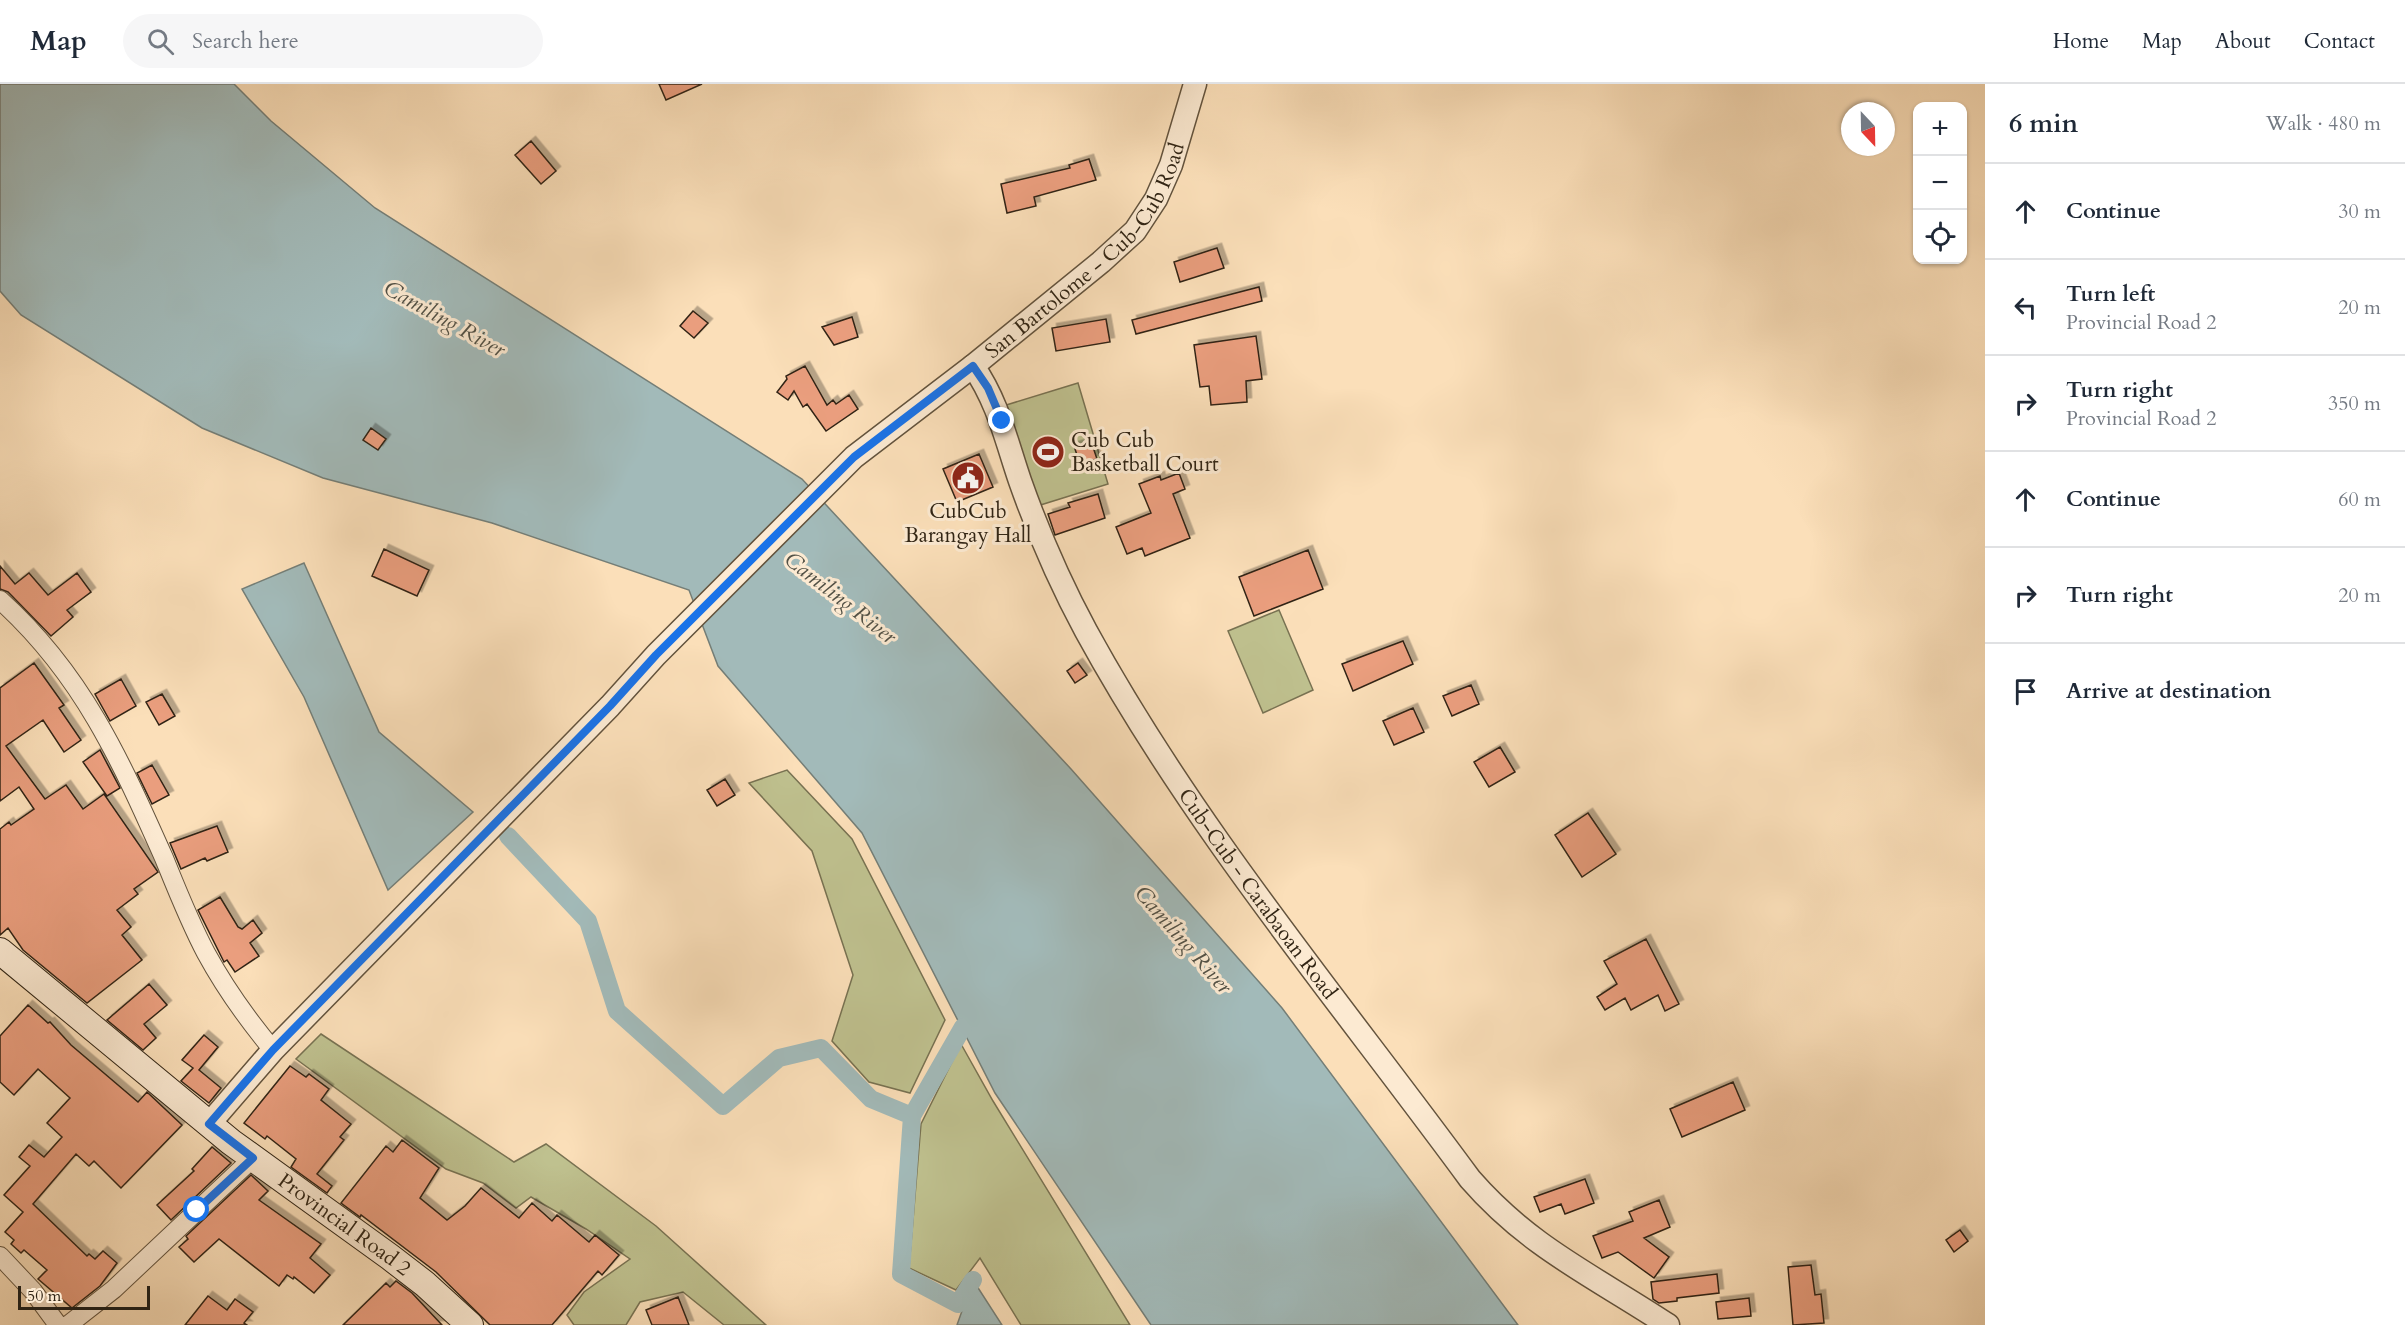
<!DOCTYPE html>
<meta charset="utf-8">
<style>
:root{--surface:#fff;--page:#f6f6f7;--text:#1f2937;--muted:#747a83;--line:#e0e1e3}
body{margin:0;font-family:Cardo,serif;background:var(--page);color:var(--text)}
.controls{position:absolute;right:18px;top:18px;display:grid;overflow:hidden;border-radius:12px;box-shadow:0 2px 4px #0004}
.controls button{width:54px;height:54px;display:grid;place-items:center;padding:0;border:0;border-bottom:2px solid var(--line);background:var(--surface);color:var(--text);font:30px sans-serif}
.compass{position:absolute;left:1841px;top:18px;width:54px;height:54px;border-radius:50%;background:var(--surface);box-shadow:0 2px 4px #0004;rotate:158deg}
.scale{position:absolute;left:18px;bottom:15px;width:132px;box-sizing:border-box;padding-left:6px;border:3px solid #302414;border-top:0;font-size:16px;line-height:21px;white-space:nowrap;color:#302414;-webkit-text-stroke:4px #fcead2;paint-order:stroke}
.stop{position:absolute;width:18px;height:18px;margin:-14px;border:4px solid #1a73e8;border-radius:50%;background:#fff}
.stop.end{background:#1a73e8;border-color:#fff;box-shadow:0 2px 6px #0008}
.list{margin:0;padding:0;list-style:none}
h2{display:flex;justify-content:space-between;align-items:center;height:78px;margin:0;padding:0 24px;font-size:26px}
h2 small{font-size:20px;font-weight:400;color:var(--muted)}
.list li{display:grid;grid-template-columns:39px 1fr auto;gap:18px;align-items:center;box-sizing:border-box;height:96px;padding:0 24px;border-top:2px solid var(--line)}
.list b{display:block;font-size:22px;white-space:nowrap}
.list p{margin:0;font-size:20px;white-space:nowrap;color:var(--muted)}
.list em{font-size:20px;font-style:normal;color:var(--muted)}
.icon{flex:none;width:33px;height:33px;fill:none;stroke:currentColor;stroke-width:2;stroke-linecap:round;stroke-linejoin:round}
.map{position:relative;flex:none;width:1985px;height:1241px;overflow:hidden}
header{display:flex;align-items:center;gap:36px;box-sizing:border-box;height:84px;padding:0 30px;background:var(--surface);border-bottom:2px solid var(--line)}
header strong{font-size:28px}
nav{display:flex;gap:33px;margin-inline-start:auto;font-size:21px}
.search{width:420px;height:54px;background:var(--page);display:flex;align-items:center;gap:15px;box-sizing:border-box;padding:0 21px;border-radius:33px;color:var(--muted);font-size:22px}
main{display:flex}
aside{flex:1;background:var(--surface)}
.map>svg:first-child{display:block}
</style>
<header>
<strong>Map</strong>
<div class="search"><svg class="icon" aria-label="search" viewBox="0 0 24 24"><circle cx="10" cy="10" r="6"/><path d="M15 15l6 6"/></svg>Search here</div>
<nav><a>Home</a><a>Map</a><a>About</a><a>Contact</a></nav>
</header>
<main>
<div class="map">
<svg width="1985" height="1241" viewBox="0 0 1985 1241">
<defs>
<filter id="shadow"><feDropShadow dx="4.5" dy="-4.5" stdDeviation="0" flood-color="#0004"/></filter>
</defs>
<rect width="100%" height="100%" fill="#fbdfb9"/>
<filter id="stains"><feTurbulence type="fractalNoise" baseFrequency=".00333" numOctaves="4"/><feColorMatrix values="0 0 0 0 .2 0 0 0 0 .09 0 0 0 0 .02 0 0 0 .5 -.17"/></filter>
<radialGradient id="worn" r=".72"><stop offset=".6" stop-color="#630" stop-opacity="0"/><stop offset="1" stop-color="#630" stop-opacity=".3"/></radialGradient>
<path fill="#bfc18f" stroke="#787252" stroke-width="1.5" d="M1078,299L1108,400L1034,423L1003,322Z
M1279,526L1313,606L1263,629L1228,547Z
M787,686L852,755L945,936L910,1009L869,998L832,957L853,891L812,767L749,699Z
M321,950L514,1078L546,1060L656,1142L766,1241H724L683,1208L640,1218L626,1241H574L567,1231L584,1208L630,1175L586,1145L531,1113L516,1124L483,1099L446,1085L296,975Z
M961,960L993,1017L1130,1241H1021L980,1174L956,1206L909,1184L921,1040Z"/>
<path fill="#a2bab9" stroke="#747e77" stroke-width="1.5" d="M0,0H234L271,37L375,124L802,395L1071,685L1282,924L1518,1241H1151L995,1009L862,749L718,582L689,506L492,439L323,394L202,344L21,231L0,207Z
M304,479L379,648L473,728L388,806L304,613L242,505Z
M973,1196L1002,1241H957Z"/>
<g fill="none" stroke-linecap="round" stroke-linejoin="round">
<path stroke="#a2bab9" stroke-width="18" d="M508,752L588,837L617,927L723,1022L779,974L821,964L871,1015L912,1032L963,943
M912,1032L901,1190L958,1220L973,1196"/>
</g>
<path fill="#ea9e7e" stroke="#302414" stroke-width="1.5" filter="url(#shadow)" d="M659,0H702L666,16Z
M531,57L556,87L541,100L515,71Z
M1089,75L1096,96L1034,113L1036,122L1007,129L1001,100L1070,84L1069,81Z
M1217,164L1224,184L1180,198L1174,178Z
M1259,203L1262,217L1136,250L1132,236Z
M693,227L708,239L694,254L680,242Z
M852,233L858,253L834,261L822,243Z
M1106,235L1110,258L1056,267L1052,244Z
M1256,252L1262,295L1246,297L1247,318L1211,321L1209,302L1200,303L1194,261Z
M805,282L827,321L833,316L836,320L849,311L858,325L826,347L807,320L803,323L794,307L788,316L777,308L787,295L786,292Z
M371,344L386,355L378,366L363,356Z
M1091,357L1097,375L1080,380L1074,362Z
M979,370L993,403L957,418L943,385Z
M1179,389L1185,405L1173,410L1190,454L1145,472L1142,464L1127,470L1116,443L1151,429L1139,400L1160,392L1161,396Z
M1098,410L1105,434L1055,451L1048,430L1070,423L1068,419Z
M384,465L429,486L417,512L372,492Z
M1308,466L1323,505L1254,532L1239,493Z
M0,482L15,500L29,489L48,511L77,489L91,508L67,526L73,533L51,552L8,508L0,505Z
M1403,557L1413,580L1353,607L1342,580Z
M34,579L64,621L59,624L81,656L64,668L43,636L6,662L45,715L66,701L83,725L104,710L158,788L134,805L138,810L117,826L131,843L122,851L142,876L87,919L23,866L8,844L0,851V745L9,738L11,741L34,725L19,703L0,717V604Z
M1078,579L1087,591L1075,599L1067,587Z
M121,595L136,622L110,637L95,610Z
M1471,601L1479,620L1452,632L1443,612Z
M162,610L175,632L159,641L146,618Z
M1413,624L1424,648L1394,661L1383,637Z
M1500,663L1515,688L1489,703L1474,678Z
M100,666L120,704L107,712L83,678Z
M152,681L169,711L152,720L137,689Z
M725,695L735,711L717,722L707,706Z
M1588,729L1616,770L1582,793L1555,751Z
M217,742L228,768L207,777L205,774L181,785L170,759Z
M220,813L238,843L242,845L253,836L262,849L250,859L259,872L235,888L227,876L224,878L198,826Z
M1646,855L1679,920L1665,927L1658,911L1631,926L1625,914L1605,926L1597,913L1617,900L1604,877Z
M149,900L167,921L144,940L156,954L143,966L107,936Z
M28,921L48,939L50,938L71,961L138,1018L147,1008L182,1041L121,1104L94,1077L89,1082L76,1070L33,1120L87,1172L89,1170L95,1175L103,1167L117,1179L100,1202L72,1224L38,1195L47,1186L24,1166L21,1169L11,1160L14,1156L5,1148L23,1128L4,1111L30,1082L19,1073L29,1061L44,1073L62,1053L47,1039L70,1014L38,985L14,1011L0,998V952Z
M204,951L218,963L199,986L221,1004L209,1019L181,997L193,984L182,976Z
M290,982L306,993L309,990L329,1005L321,1016L351,1040L340,1053L344,1056L317,1090L332,1102L327,1109L291,1083L296,1075L267,1052L265,1055L244,1039Z
M1733,998L1745,1026L1682,1053L1670,1025Z
M402,1056L439,1084L420,1114L447,1136L465,1122L481,1104L519,1134L532,1119L552,1137L557,1131L589,1158L595,1151L619,1171L602,1191L598,1187L552,1241H490L436,1188L361,1131L360,1133L341,1119L386,1062L393,1068Z
M212,1063L231,1079L171,1136L157,1121L194,1087L192,1085Z
M251,1091L268,1107L259,1116L321,1160L310,1174L330,1191L314,1209L294,1193L293,1195L287,1191L279,1202L219,1155L194,1178L179,1163L188,1155L186,1152Z
M1585,1095L1594,1119L1565,1130L1561,1120L1540,1128L1534,1113Z
M1659,1116L1670,1143L1644,1154L1669,1173L1654,1194L1618,1168L1602,1174L1593,1152L1633,1137L1629,1128Z
M1960,1146L1968,1157L1954,1168L1946,1156Z
M1811,1181L1815,1211L1821,1210L1824,1239L1793,1241L1788,1183Z
M1717,1190L1719,1209L1677,1214V1217L1659,1219L1653,1215L1651,1198Z
M396,1197L412,1209L442,1241H343L386,1199L390,1203Z
M208,1212L227,1226L235,1215L253,1228L244,1239L247,1241H185Z
M678,1213L689,1241H652L646,1226Z
M1749,1214L1751,1232L1718,1235L1716,1218Z"/>
<g fill="none" stroke-linecap="round" stroke-linejoin="round">
<g stroke="#63533d" stroke-width="20">
<path id="minor" d="M0,516C82,590 120,675 164,774C177,806 190,839 206,869C225,904 248,936 273,966
M0,1172L33,1207L58,1241
M68,1241L114,1205L253,1074"/>
</g>
<g stroke="#63533d" stroke-width="25">
<g id="tertiary">
<path id="s1" d="M973,282C998,318 1006,356 1020,397C1038,448 1060,499 1086,547C1193,743 1338,915 1470,1095C1530,1164 1594,1192 1668,1241"/>
<path id="s2" d="M209,1040L273,966L610,622L656,571L854,373L973,282L1101,178L1135,147L1156,115L1171,81L1195,0"/>
</g>
</g>
<g stroke="#302414" stroke-width="28">
<g id="secondary">
<path id="s3" d="M0,867L231,1058L390,1173L425,1200L470,1241"/>
</g>
</g>
<use href="#minor" stroke="#fcead2" stroke-width="18"/>
<use href="#tertiary" stroke="#fcead2" stroke-width="22"/>
<use href="#secondary" stroke="#fcead2" stroke-width="26"/>
</g>
<g fill="none" stroke-linecap="round" stroke-linejoin="round">
<path stroke="#1a73e8" stroke-width="8" d="M197,1126L253,1074L209,1040L273,966L610,622L656,571L854,373L973,282L988,304L1002,337"/>
</g>
<defs>
<g id="stadium-disc" transform="scale(1.725)"><circle r="9.5" fill="#8f2418" stroke="#fcead2"/><path d="M0-5a6.5 5 0 1 0 0 10a6.5 5 0 1 0 0-10ZM-3.5-1.8h7v3.6h-7Z" fill="#fff"/></g>
<g id="civic-disc" transform="scale(1.725)"><circle r="9.5" fill="#8f2418" stroke="#fcead2"/><path d="M-.6-6.5H3V-4.5H.6V-3L4-1V1h2V6H-6V1h2V-1L-.6-3ZM-1.2 2.5V6h2.4V2.5Z" fill="#fff"/></g>
</defs>
<g fill-rule="evenodd">
<use href="#stadium-disc" x="1048" y="368"/>
<use href="#civic-disc" x="968" y="394"/>
</g>
<g text-anchor="middle" stroke-width="6" stroke-linejoin="round" paint-order="stroke">
<g font-size="21" fill="#302414" stroke="#fcead2">
<text dy="7" stroke="none"><textPath href="#s2" startOffset="1242">San Bartolome - Cub-Cub Road</textPath></text>
<text dy="7" stroke="none"><textPath href="#s1" startOffset="603">Cub-Cub - Carabaoan Road</textPath></text>
<text dy="7" stroke="none"><textPath href="#s3" startOffset="440">Provincial Road 2</textPath></text>
</g>
<g font-size="21" fill="#302414" stroke="#fcead2" text-anchor="start">
<text x="1071" y="363">Cub Cub<tspan x="1071" dy="24">Basketball Court</tspan></text>
<text x="968" y="434" text-anchor="middle">CubCub<tspan x="968" dy="24">Barangay Hall</tspan></text>
</g>
<g font-size="22" font-style="italic" fill="#525146" stroke="#fcead2">
<text transform="translate(445 234) rotate(29)" y="8">Camiling River</text>
<text transform="translate(841 513) rotate(38)" y="8">Camiling River</text>
<text transform="translate(1184 855) rotate(49)" y="8">Camiling River</text>
</g>
</g>
<rect width="100%" height="100%" filter="url(#stains)"/>
<rect width="100%" height="100%" fill="url(#worn)"/>
</svg>
<div class="controls">
<button>+</button>
<button>−</button>
<button><svg class="icon" aria-label="locate" viewBox="0 0 24 24"><circle cx="12" cy="12" r="6"/><path d="M12 2v4M12 18v4M2 12h4M18 12h4"/></svg></button>
</div>
<svg class="compass" viewBox="-18 -18 36 36"><path d="M0-13l5 13h-10z" fill="#e53935"/><path d="M0 13l5-13h-10z" fill="#747a83"/></svg>
<div class="scale">50 m</div>
<div class="stop" style="left:197px;top:1126px"></div>
<div class="stop end" style="left:1002px;top:337px"></div>
</div>
<aside>
<h2>6 min<small>Walk · 480 m</small></h2>
<ul class="list">
<li><svg class="icon" aria-label="ahead" viewBox="0 0 24 24"><path d="M12 20V5M6 11l6-6 6 6"/></svg><div><b>Continue</b></div><em>30 m</em></li>
<li><svg class="icon" aria-label="left" viewBox="0 0 24 24"><path d="M17 20v-9H6M10 6l-5 5 5 5"/></svg><div><b>Turn left</b><p>Provincial Road 2</p></div><em>20 m</em></li>
<li><svg class="icon" aria-label="right" viewBox="0 0 24 24"><path d="M7 20v-9h11M14 6l5 5-5 5"/></svg><div><b>Turn right</b><p>Provincial Road 2</p></div><em>350 m</em></li>
<li><svg class="icon" aria-label="ahead" viewBox="0 0 24 24"><path d="M12 20V5M6 11l6-6 6 6"/></svg><div><b>Continue</b></div><em>60 m</em></li>
<li><svg class="icon" aria-label="right" viewBox="0 0 24 24"><path d="M7 20v-9h11M14 6l5 5-5 5"/></svg><div><b>Turn right</b></div><em>20 m</em></li>
<li><svg class="icon" aria-label="arrive" viewBox="0 0 24 24"><path d="M6 21V4h12l-3 4 3 4H6"/></svg><div><b>Arrive at destination</b></div></li>
</ul>
</aside>
</main>
